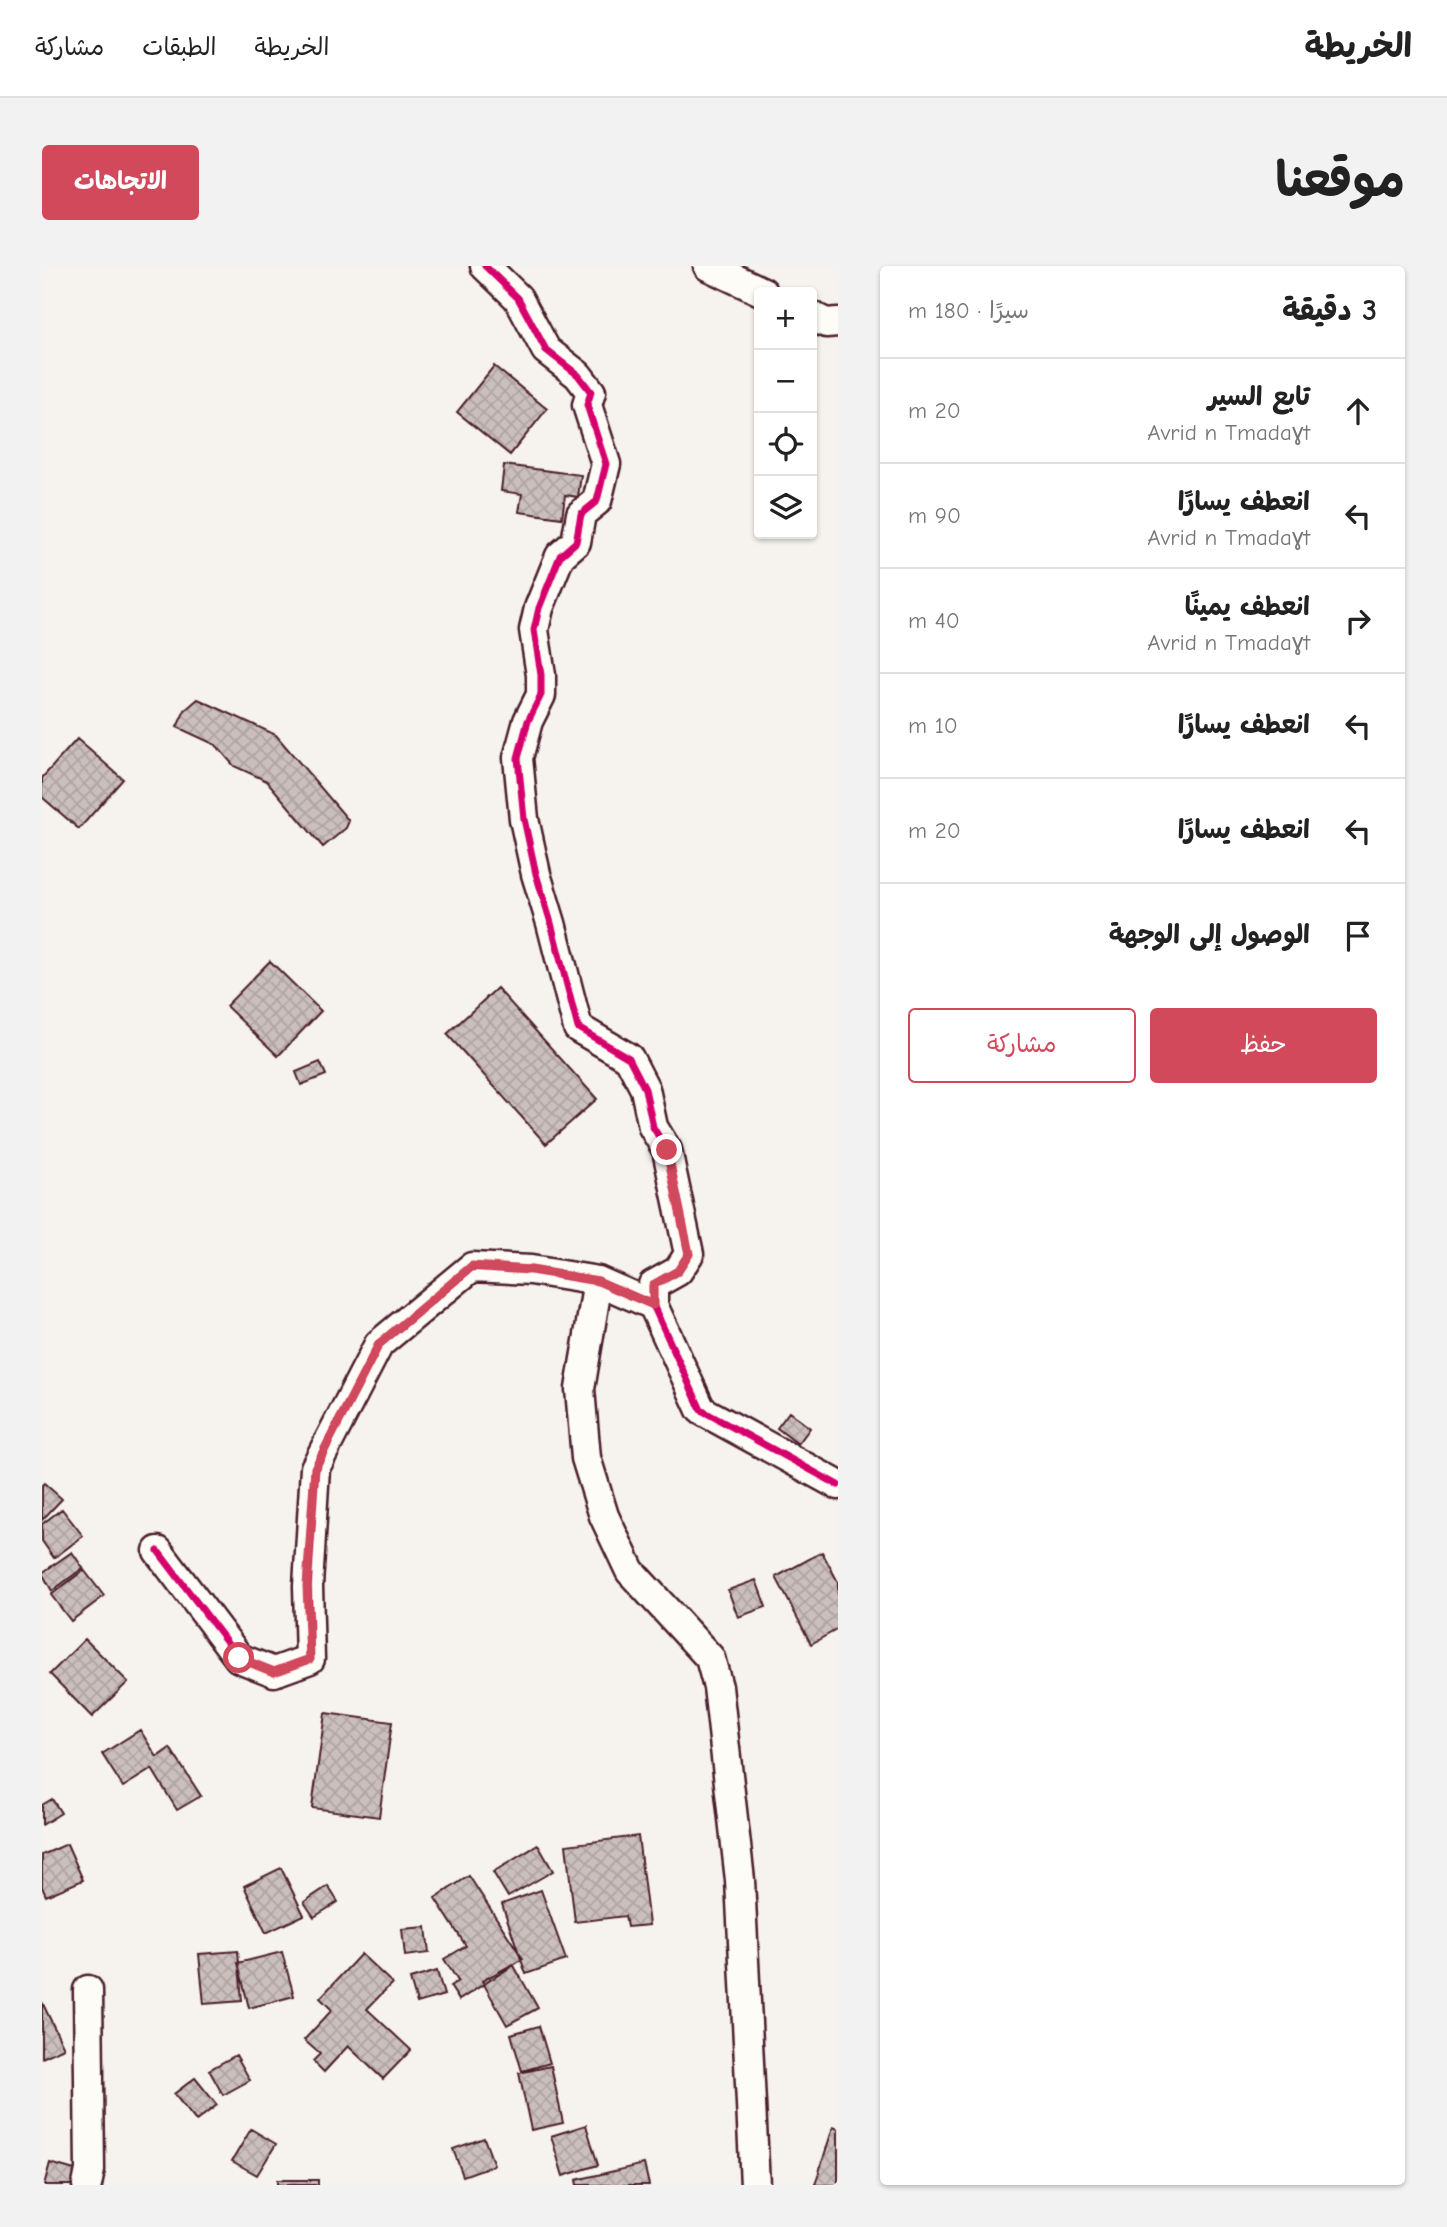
<!DOCTYPE html>
<html lang="ar">
<meta charset="utf-8">
<style>
:root{--surface:#fff;--page:#f2f2f2;--text:#222;--muted:#767676;--line:#e0e0e0;--accent:#d1495b}
body{margin:0;font-family:"Comic Neue","Playpen Sans Arabic",sans-serif;background:var(--page);color:var(--text);direction:rtl}
.controls{position:absolute;right:21px;top:21px;display:grid;overflow:hidden;border-radius:7px;box-shadow:0 2px 5px #0004}
.controls button{width:63px;height:63px;display:grid;place-items:center;padding:0;border:0;border-bottom:2px solid var(--line);background:var(--surface);color:var(--text);font:35px sans-serif}
.stop{position:absolute;width:21px;height:21px;margin:-16px;border:5px solid #d1495b;border-radius:50%;background:#fff}
.stop.end{background:#d1495b;border-color:#fff;box-shadow:0 2px 7px #0008}
.list{margin:0;padding:0;list-style:none}
h2{display:flex;justify-content:space-between;align-items:center;height:91px;margin:0;padding:0 28px;font-size:30px}
h2 small{font-size:23px;font-weight:400;color:var(--muted)}
.list li{display:grid;grid-template-columns:46px 1fr auto;gap:21px;align-items:center;box-sizing:border-box;height:105px;padding:0 28px;border-top:2px solid var(--line)}
.list b{display:block;font-size:26px;white-space:nowrap}
.list p{margin:0;font-size:23px;white-space:nowrap;color:var(--muted)}
.list em{font-size:23px;font-style:normal;color:var(--muted)}
.actions{display:flex;gap:14px;padding:21px 28px}
.actions a{flex:1;padding:16px 0;border:2px solid var(--accent);border-radius:7px;text-align:center;font-size:24px;color:var(--accent)}
.actions .main{background:var(--accent);color:#fff}
.icon{flex:none;width:38px;height:38px;fill:none;stroke:currentColor;stroke-width:2;stroke-linecap:round;stroke-linejoin:round}
.map{position:relative;flex:none;width:796px;height:1919px;overflow:hidden;direction:ltr;border-radius:7px}
header{display:flex;align-items:center;gap:42px;box-sizing:border-box;height:98px;padding:0 35px;background:var(--surface);border-bottom:2px solid var(--line)}
header strong{font-size:33px}
nav{display:flex;gap:38px;margin-inline-start:auto;font-size:24px}
.intro{display:flex;align-items:center;justify-content:space-between;box-sizing:border-box;height:168px;padding:0 42px}
h1{margin:0;font-size:49px}
.button{padding:18px 32px;border-radius:7px;background:var(--accent);color:#fff;font-size:24px;font-weight:700}
main{display:flex;gap:42px;padding:0 42px}
aside{flex:1;background:var(--surface);border-radius:7px;box-shadow:0 2px 5px #0004}
.map>svg:first-child{display:block}
</style>
<header>
<strong>الخريطة</strong>
<nav><a>الخريطة</a><a>الطبقات</a><a>مشاركة</a></nav>
</header>
<div class="intro"><h1>موقعنا</h1><a class="button">الاتجاهات</a></div>
<main>
<aside>
<h2>3 دقيقة<small>سيرًا · 180 m</small></h2>
<ul class="list">
<li><svg class="icon" aria-label="ahead" viewBox="0 0 24 24"><path d="M12 20V5M6 11l6-6 6 6"/></svg><div><b>تابع السير</b><p>Avrid n Tmadaɣt</p></div><em>20 m</em></li>
<li><svg class="icon" aria-label="left" viewBox="0 0 24 24"><path d="M17 20v-9H6M10 6l-5 5 5 5"/></svg><div><b>انعطف يسارًا</b><p>Avrid n Tmadaɣt</p></div><em>90 m</em></li>
<li><svg class="icon" aria-label="right" viewBox="0 0 24 24"><path d="M7 20v-9h11M14 6l5 5-5 5"/></svg><div><b>انعطف يمينًا</b><p>Avrid n Tmadaɣt</p></div><em>40 m</em></li>
<li><svg class="icon" aria-label="left" viewBox="0 0 24 24"><path d="M17 20v-9H6M10 6l-5 5 5 5"/></svg><div><b>انعطف يسارًا</b></div><em>10 m</em></li>
<li><svg class="icon" aria-label="left" viewBox="0 0 24 24"><path d="M17 20v-9H6M10 6l-5 5 5 5"/></svg><div><b>انعطف يسارًا</b></div><em>20 m</em></li>
<li><svg class="icon" aria-label="arrive" viewBox="0 0 24 24"><path d="M6 21V4h12l-3 4 3 4H6"/></svg><div><b>الوصول إلى الوجهة</b></div></li>
</ul>
<div class="actions"><a class="main">حفظ</a><a>مشاركة</a></div>
</aside>
<div class="map">
<svg width="796" height="1919" viewBox="0 0 796 1919">
<defs>
<pattern id="building-cross-hatch" width="8" height="8" patternUnits="userSpaceOnUse" patternTransform="scale(1.75)"><rect width="8" height="8" fill="#cbbfbe"/><path d="M0 0l8 8M0 8l8-8" fill="none" stroke="#b0a4a3"/></pattern>
</defs>
<rect width="100%" height="100%" fill="#f6f3ef"/>
<filter id="ink" filterUnits="userSpaceOnUse"><feTurbulence type="fractalNoise" baseFrequency=".0143" numOctaves="2"/><feDisplacementMap in="SourceGraphic" scale="14" xChannelSelector="R" yChannelSelector="G"/><feConvolveMatrix kernelMatrix="1 2 1 2 8 2 1 2 1" color-interpolation-filters="sRGB"/></filter>
<g filter="url(#ink)">
<path fill="url(#building-cross-hatch)" stroke="#4a1f2b" stroke-width="2" d="M452,100L505,143L468,189L415,146Z
M462,199L539,209L536,231L523,229L520,252L477,246L480,228L459,225Z
M156,433L234,469L307,555L304,562L281,581L225,515L192,500L174,479L135,461L143,444Z
M35,473L81,513L37,563L0,531V512Z
M228,695L279,745L236,790L184,740Z
M455,722L555,833L504,878L405,768Z
M278,796L284,809L259,819L254,806Z
M747,1146L768,1162L756,1178L735,1162Z
M2,1217L20,1233L0,1254V1219Z
M20,1243L41,1270L12,1292L0,1275V1258Z
M30,1286L41,1302L10,1325L0,1307Z
M780,1286L796,1316V1363L769,1378L734,1311Z
M42,1304L62,1330L29,1355L9,1329Z
M714,1314L724,1341L696,1351L686,1324Z
M43,1373L86,1416L50,1451L8,1408Z
M283,1447L350,1456L337,1551L270,1542Z
M98,1464L115,1491L128,1482L159,1530L135,1544L110,1503L81,1521L60,1488Z
M10,1533L19,1547L0,1559V1539Z
M596,1570L607,1659L585,1661L583,1650L533,1656L524,1579Z
M25,1578L41,1614L4,1630L0,1621V1589Z
M496,1579L511,1605L466,1631L451,1606Z
M239,1602L262,1649L224,1667L202,1620Z
M427,1610L481,1693L417,1734L408,1720L416,1715L402,1693L424,1680L393,1632Z
M286,1620L296,1636L272,1651L262,1636Z
M499,1624L524,1694L484,1708L460,1638Z
M384,1661L387,1687L363,1690L360,1663Z
M196,1685L200,1735L162,1738L157,1688Z
M240,1686L252,1730L207,1742L196,1697Z
M319,1688L350,1717L325,1743L369,1784L341,1813L306,1780L282,1806L271,1795L278,1788L262,1774L290,1744L278,1732Z
M471,1698L496,1742L465,1759L440,1715Z
M395,1705L402,1729L375,1737L368,1713Z
M0,1736L22,1782L0,1792Z
M497,1760L508,1797L480,1805L469,1768Z
M194,1789L208,1814L181,1829L167,1804Z
M509,1800L521,1857L489,1864L477,1807Z
M153,1812L175,1839L154,1855L132,1828Z
M544,1859L556,1899L521,1910L509,1870Z
M791,1861L796,1863V1919H773Z
M209,1863L234,1878L215,1909L190,1895Z
M442,1872L452,1899L421,1910L411,1883Z
M8,1897L43,1907L40,1919H2Z
M602,1898L607,1919H535L534,1914Z
M235,1914H276V1919H235Z"/>
<g fill="none" stroke-linecap="round" stroke-linejoin="round">
<g stroke="#4a1f2b" stroke-width="33">
<path id="minor" d="M443,0L476,32L504,84L536,109L549,126L545,139L564,198L555,235L539,248L534,276L518,290L497,342L492,364L499,409V429L486,455L476,492L482,553L494,608L509,657L536,762L587,792L603,823L611,861L625,884L647,988L636,1005L611,1019V1039
M666,0L721,26
M770,50L784,57L796,56
M556,1015L538,1123L544,1192L562,1250L588,1305L668,1392L676,1421L698,1614L713,1919
M116,1285L197,1392L232,1406L268,1393L266,1320L273,1202L337,1078L430,1001L489,1004L556,1015L611,1039L659,1144L796,1219
M45,1919L48,1904L46,1724"/>
</g>
<use href="#minor" stroke="#fdfcf7" stroke-width="28"/>
<g stroke="#fdfcf7" stroke-width="11">
<path id="cycleway" d="M443,0L476,32L504,84L536,109L549,126L545,139L564,198L555,235L539,248L534,276L518,290L497,342L492,364L499,409V429L486,455L476,492L482,553L494,608L509,657L536,762L587,792L603,823L611,861L625,884L647,988L636,1005L611,1019V1039
M116,1285L197,1392L232,1406L268,1393L266,1320L273,1202L337,1078L430,1001L489,1004L556,1015L611,1039L659,1144L796,1219"/>
</g>
<use href="#cycleway" stroke="#d6006c" stroke-width="7"/>
</g>
</g>
<g fill="none" stroke-linecap="round" stroke-linejoin="round" filter="url(#ink)">
<path stroke="#d1495b" stroke-width="9" d="M197,1392L232,1406L268,1393L265,1320L273,1202L337,1078L430,1000L489,1004L556,1015L611,1039V1019L636,1005L647,988L625,884"/>
</g>
</svg>
<div class="controls">
<button>+</button>
<button>−</button>
<button><svg class="icon" aria-label="locate" viewBox="0 0 24 24"><circle cx="12" cy="12" r="6"/><path d="M12 2v4M12 18v4M2 12h4M18 12h4"/></svg></button>
<button><svg class="icon" aria-label="layers" viewBox="0 0 24 24"><path d="M12 4l9 5-9 5-9-5zM3 14l9 5 9-5"/></svg></button>
</div>
<div class="stop" style="left:197px;top:1392px"></div>
<div class="stop end" style="left:625px;top:884px"></div>
</div>
</main>
